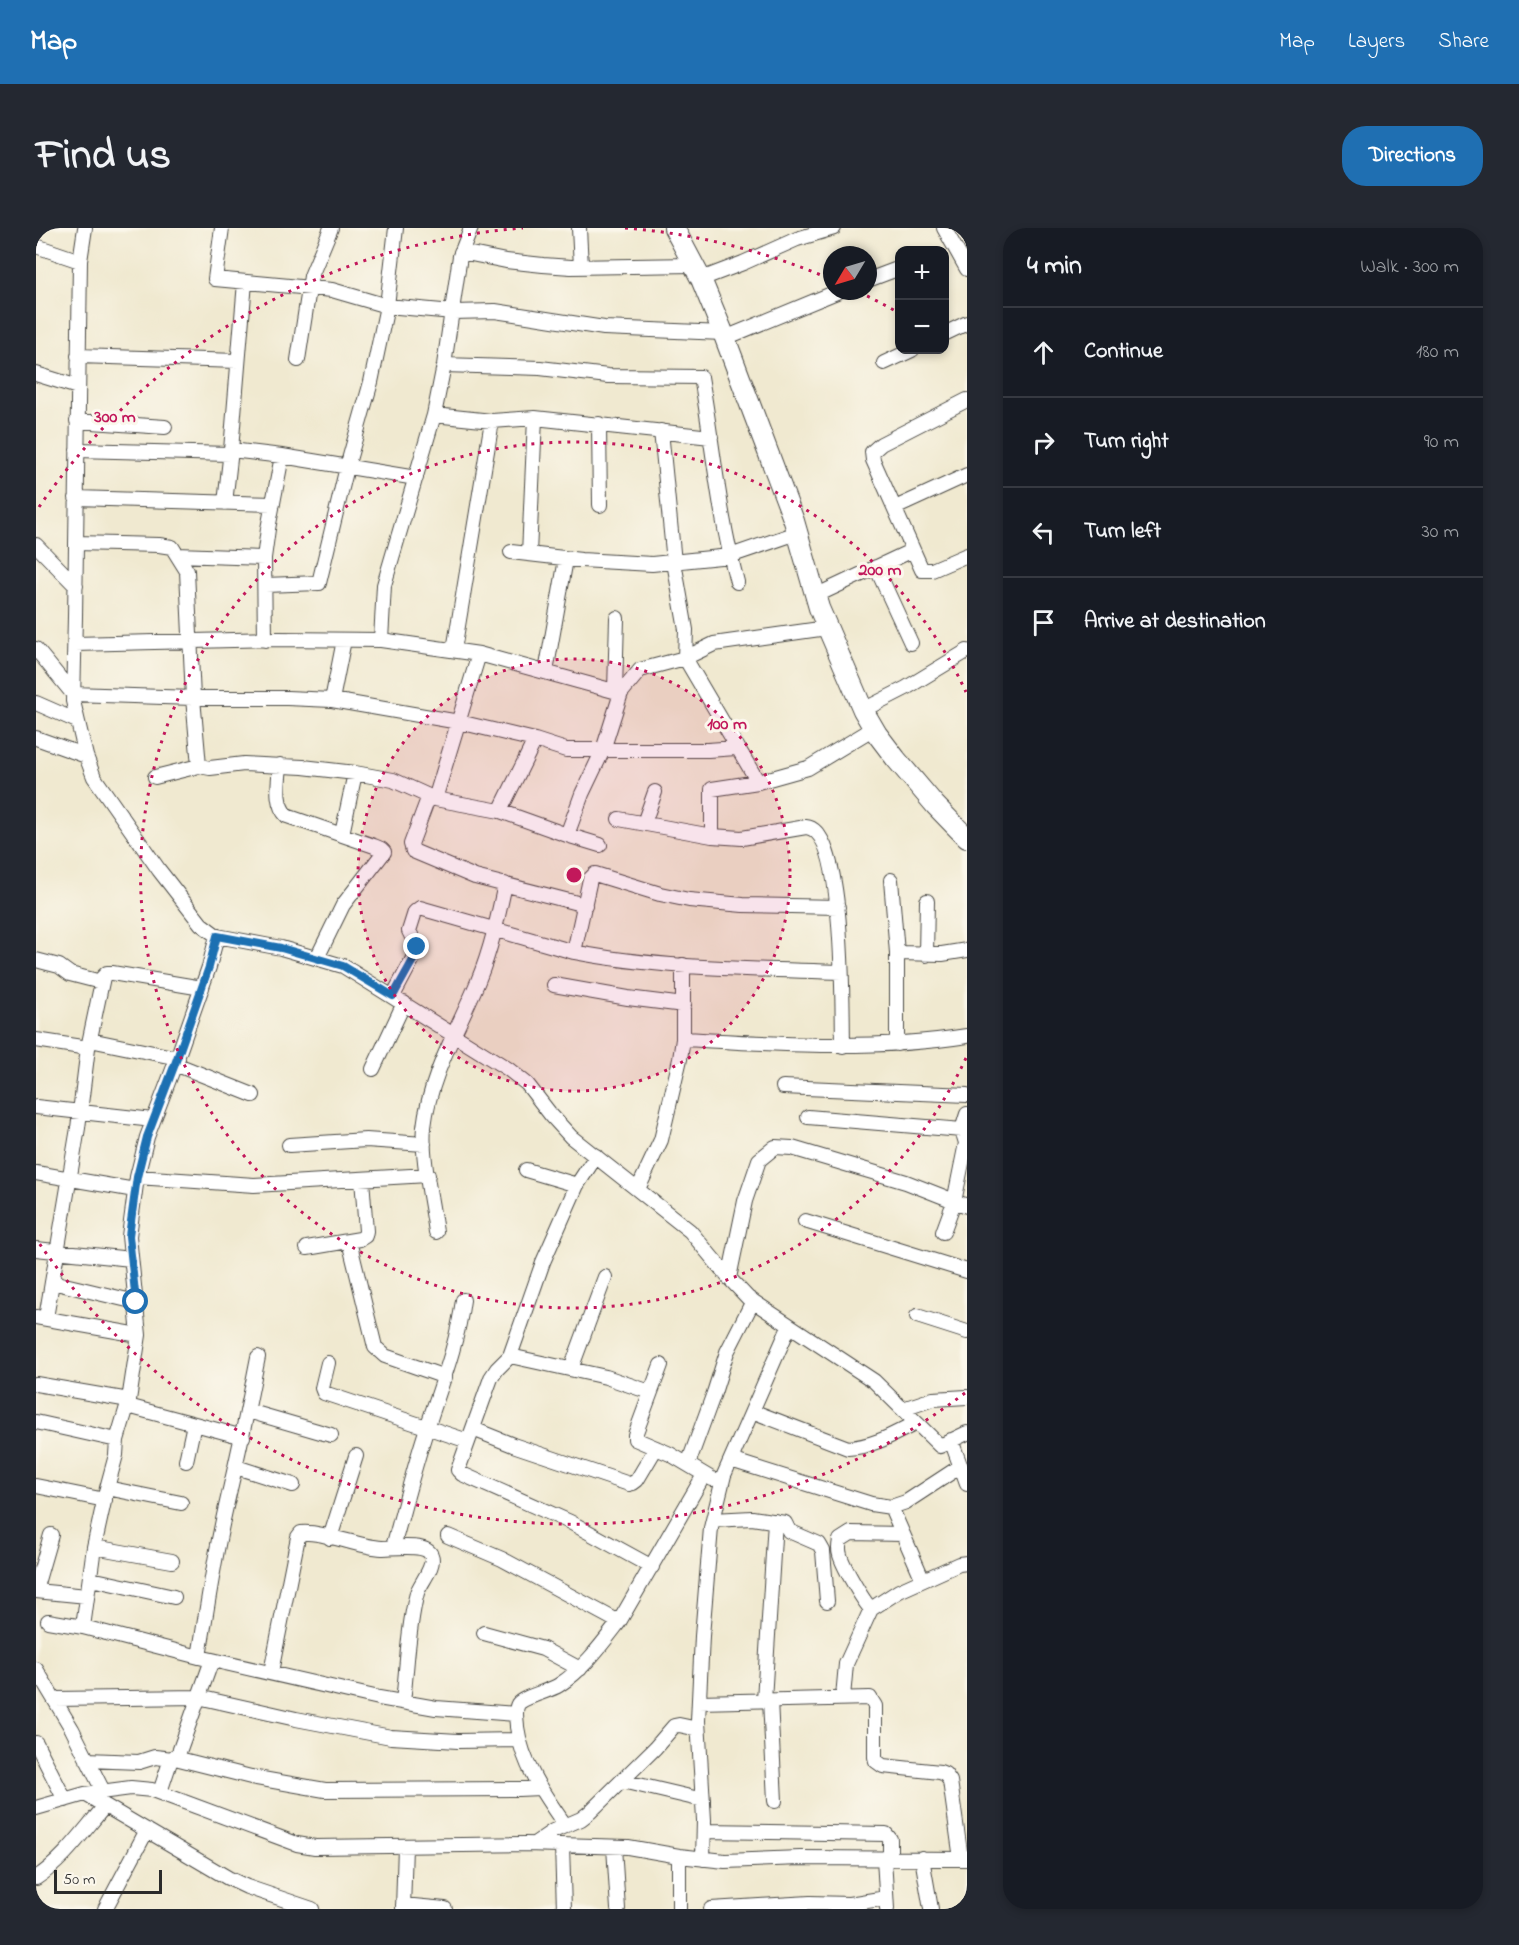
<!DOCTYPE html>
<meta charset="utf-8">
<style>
:root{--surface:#171b24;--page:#242831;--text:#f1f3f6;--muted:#9ea1a6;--line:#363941;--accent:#1f6fb2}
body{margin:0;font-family:"Indie Flower",sans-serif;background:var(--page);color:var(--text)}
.controls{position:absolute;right:18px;top:18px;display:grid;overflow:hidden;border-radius:12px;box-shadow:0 3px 9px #0003}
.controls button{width:54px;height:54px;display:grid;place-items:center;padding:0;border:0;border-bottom:2px solid var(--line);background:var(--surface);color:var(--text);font:30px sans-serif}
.compass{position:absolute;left:787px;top:18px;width:54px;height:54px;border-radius:50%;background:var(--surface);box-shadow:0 3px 9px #0003;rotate:232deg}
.scale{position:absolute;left:18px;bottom:15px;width:108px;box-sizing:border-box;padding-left:6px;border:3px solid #2b2b2b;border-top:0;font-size:16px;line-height:21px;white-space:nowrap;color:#2b2b2b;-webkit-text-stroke:4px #fbf7ec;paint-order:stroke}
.stop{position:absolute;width:18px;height:18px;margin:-14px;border:4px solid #1f6fb2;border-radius:50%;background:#fff}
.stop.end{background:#1f6fb2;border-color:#fff;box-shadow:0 2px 6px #0008}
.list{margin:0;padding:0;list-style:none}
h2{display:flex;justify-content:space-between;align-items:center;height:78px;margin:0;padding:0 24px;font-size:26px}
h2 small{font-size:20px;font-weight:400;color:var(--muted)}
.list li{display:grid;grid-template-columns:39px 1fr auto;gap:18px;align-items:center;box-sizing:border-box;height:90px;padding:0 24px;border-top:2px solid var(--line)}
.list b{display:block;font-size:22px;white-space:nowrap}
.list em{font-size:20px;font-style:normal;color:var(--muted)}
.icon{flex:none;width:33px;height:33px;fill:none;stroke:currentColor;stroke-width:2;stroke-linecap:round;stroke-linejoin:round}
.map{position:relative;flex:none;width:931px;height:1681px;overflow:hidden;border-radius:24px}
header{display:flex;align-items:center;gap:36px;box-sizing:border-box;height:84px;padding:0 30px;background:var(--accent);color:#fff}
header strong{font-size:28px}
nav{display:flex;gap:33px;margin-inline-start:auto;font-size:21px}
.intro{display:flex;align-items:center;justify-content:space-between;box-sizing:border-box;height:144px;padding:0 36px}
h1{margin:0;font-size:42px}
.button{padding:15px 27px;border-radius:24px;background:var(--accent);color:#fff;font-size:21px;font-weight:700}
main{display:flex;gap:36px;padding:0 36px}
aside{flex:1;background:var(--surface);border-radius:24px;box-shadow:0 3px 9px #0003}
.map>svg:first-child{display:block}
</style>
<header>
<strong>Map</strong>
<nav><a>Map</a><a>Layers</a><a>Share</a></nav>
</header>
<div class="intro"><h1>Find us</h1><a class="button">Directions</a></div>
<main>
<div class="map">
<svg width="931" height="1681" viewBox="0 0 931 1681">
<rect width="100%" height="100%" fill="#fbf7ec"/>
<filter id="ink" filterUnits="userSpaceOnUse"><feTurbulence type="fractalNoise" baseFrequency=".0167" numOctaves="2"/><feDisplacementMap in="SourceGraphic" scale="12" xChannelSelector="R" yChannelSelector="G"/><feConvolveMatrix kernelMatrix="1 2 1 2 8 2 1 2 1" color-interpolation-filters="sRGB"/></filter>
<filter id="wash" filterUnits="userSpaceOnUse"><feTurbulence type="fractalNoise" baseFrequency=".008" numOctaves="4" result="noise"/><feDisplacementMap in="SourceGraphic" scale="24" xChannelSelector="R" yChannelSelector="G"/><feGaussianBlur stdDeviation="1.35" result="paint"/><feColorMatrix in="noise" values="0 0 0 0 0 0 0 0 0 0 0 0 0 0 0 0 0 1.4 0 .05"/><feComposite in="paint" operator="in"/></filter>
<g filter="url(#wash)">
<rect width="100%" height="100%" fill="#f0e9d0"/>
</g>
<g filter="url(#ink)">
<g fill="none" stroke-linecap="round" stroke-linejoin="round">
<g stroke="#494844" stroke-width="16">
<path id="street" d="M49,0L44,33L39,389L37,473L50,528L58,549L123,642L165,696L181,708L245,720L307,738L472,841L491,856L515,887L535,909L654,1003L693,1050L712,1070L838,1153L904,1218L931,1205
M186,0L179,51L296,62L351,78L417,84L459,83L568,100L687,105
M435,0L424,28L408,137L398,187L348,357L345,412L443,426
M543,0L545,39
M908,0L931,41
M0,18L44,33
M425,24L470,33L507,37L535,39L657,37
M665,51L707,35L761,11L798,0
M832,52L864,40
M209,54L195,222L246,228L380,250
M908,106L931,95
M689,110L803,63
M42,128L202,133
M262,132L275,48L295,0
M848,135L876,122
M408,137L504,140L572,148L665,149C677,217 683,287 701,354
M0,146L42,159
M931,172L845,216L836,224L837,232L886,342H896L931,327
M398,187L456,193L499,190L675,209
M41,193L129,199
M563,196L564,277
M625,203L638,334L650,402L649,430L722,554
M41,222L194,226
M40,270L237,276
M189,275L195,222
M859,280L931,247
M40,315L123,317L136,319L151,343L157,470L163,538
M0,317L40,358
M475,324L545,332L616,336L694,328L761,305
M493,326L499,190
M141,327L228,330
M840,339L875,415
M229,357L283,355L311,239L335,154L351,78L360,0
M779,368L877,322
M229,412L228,330L232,301L246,228
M39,416L242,411L345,412
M0,421L37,466L157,470H251L296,472L423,494L499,512L530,522H672L700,520
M418,422L456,193
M510,444L530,331
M579,463L581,390
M296,472L308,412
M0,475L41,493
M827,482L870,460L931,423
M0,510L50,528
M244,537C243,554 238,575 251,588L338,618L345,621L348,624L307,677L281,730
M119,549L163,538L174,540L208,536L267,539L319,545L357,552L399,571L464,583L531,607L564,617
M393,568L375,616L377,623L439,649L549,677
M399,571L443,426L585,465L604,442L649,430L678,416L791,400
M464,583L499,512
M583,591L676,608L706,610L770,599C810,602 806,786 807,818
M608,595L619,564
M306,606L319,545
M531,607L546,566L567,522L585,465
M676,608V561L722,554L772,540L838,500
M855,652L861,725V816
M538,724L554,651L559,646L624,666L653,672L707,677L802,679
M861,725L906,726L931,722
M890,727L891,673
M0,732L23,738L34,746L65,754
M518,757L592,770L648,777
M357,768L382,721L373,703L379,684L384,680L538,724C625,741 716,741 805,744
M647,811C744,816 835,823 931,808
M0,812L52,820
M54,812L142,830
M139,836L217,867
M337,841L368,775
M747,859L931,867
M0,879L117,892
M772,889L926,902
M253,917L330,912L388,916
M560,928L541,957L507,1034L474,1128L461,1141L455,1150L422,1242L426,1246L534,1294L616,1339
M490,942L541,957
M0,945L99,962
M101,949L218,957L392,947
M602,961L625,912L644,831L647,811V737
M769,993L931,1043
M400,1004C396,974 385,929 388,899C394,846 422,802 442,753C455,722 462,689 469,656
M907,1004L918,974L930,915L926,902L931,886
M313,1013L339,1119L349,1128L409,1149
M271,1020L324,1011L329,1008L330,1003L326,951
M0,1021L95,1031
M693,1050L709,973L723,932L739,919L756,920L870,954L931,978
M16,1054L100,1074
M881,1088L931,1104
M0,1089L103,1107
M10,1090L42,900L52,820L67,749L71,745H76L166,760
M474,1128L570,1149L614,1164
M292,1135L286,1160L288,1165L432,1213
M625,1137L599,1207V1211L634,1226L676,1251
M535,1141L569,1049
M0,1156L93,1172
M92,1178L207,1209
M867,1181L897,1171L931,1169
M212,1183L295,1207
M716,1183L812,1220C837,1219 858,1206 880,1195
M0,1194L81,1212
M437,1201L477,1217L593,1256L597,1255L601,1252L620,1220
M915,1212L931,1256
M695,1232L835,1276L855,1279L870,1274L925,1238
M150,1233L158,1196
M652,1236L678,1165L691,1124L717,1073
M200,1239L257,1257
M0,1258L69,1272
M71,1260L145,1275
M855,1279L887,1352
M677,1292L716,1290L749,1295L753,1303L783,1316L787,1323L791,1373
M412,1308L466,1331L583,1394
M294,1310L320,1228
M58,1319L136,1333
M357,1319C368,1280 378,1239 391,1200C405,1157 421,1118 427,1072
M55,1351L138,1369
M0,1359L15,1307
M0,1363L51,1368
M835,1381C827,1373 807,1338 804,1327C802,1321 803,1317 804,1312L815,1305L867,1306
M12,1393L47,1399L163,1429L343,1470L400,1480L480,1486
M47,1399L58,1319L71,1260L80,1227L81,1212L93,1172L103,1107L93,1008L101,949L111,909L139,836L173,739L181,708
M448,1405L507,1421L544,1441
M163,1429C171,1380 178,1331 189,1283C201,1232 212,1181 222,1129
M0,1441L36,1501L67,1563
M235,1444L262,1309L265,1305C288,1303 322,1319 346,1320C357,1320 390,1315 395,1327C400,1338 384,1355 381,1365C372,1398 371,1440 367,1474
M807,1469L810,1436L835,1381L863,1363L923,1336L931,1335
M19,1471L162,1469L260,1491L355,1509L422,1513L483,1512
M728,1472L739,1293
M734,1472L739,1573
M663,1474L834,1470L839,1478V1529L840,1533L847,1538L904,1544L909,1546L914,1553L925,1631
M0,1515L29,1572
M139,1530L215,1549L289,1562L482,1561L504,1560
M51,1532L103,1534L119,1529L137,1531
M586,1553L667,1572
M124,1564L134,1534L143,1524L176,1432
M49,1566L192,1650L211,1659L276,1681
M0,1580L49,1566L95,1560L116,1562L261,1616L279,1619L490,1616L592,1619L643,1628L689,1633L764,1630L931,1631
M529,1597C508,1567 486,1536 481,1499C481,1492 478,1483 482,1476C487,1469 514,1463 523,1457C548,1441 566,1416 583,1394L668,1247
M668,1603L850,1606L854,1611V1630
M498,1616L517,1603L545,1591L554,1584L619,1520L638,1498L643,1497L662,1501
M526,1618L528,1681
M578,1619L582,1681
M643,1628V1681
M848,1630L851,1681
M886,1630L895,1681
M667,1631L668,1592L662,1493L666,1408L675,1300L688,1247L753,1099
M0,1650C28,1632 48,1602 69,1578
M367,1677L409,1681
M69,1681L111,1602
M367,1681L369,1618
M675,1681L774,1675L813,1676L850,1670"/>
</g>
<g stroke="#494844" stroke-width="22">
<path id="secondary" d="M638,0L665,51L686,102L758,293L783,380L827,482L841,506L860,531L899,577L931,610"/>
</g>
<use href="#street" stroke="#fff" stroke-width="14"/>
<use href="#secondary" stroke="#fff" stroke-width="20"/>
</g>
</g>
<g fill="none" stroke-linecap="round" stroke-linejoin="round" filter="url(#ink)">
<path stroke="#1f6fb2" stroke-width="8" d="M100,1074L93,1008L101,949L111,909L139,836L173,739L181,708L245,720L307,738L357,768L381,725V719"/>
</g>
<circle cx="538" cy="647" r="216" fill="#c2185b" fill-opacity=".12"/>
<g fill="none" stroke="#c2185b" stroke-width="3" stroke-dasharray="3 6">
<circle cx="538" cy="647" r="216"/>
<path d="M930 830A433 433 0 1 1 930 464"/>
<path d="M929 1165A649 649 0 0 1 3 1015M3 279A649 649 0 0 1 487 0M589 0A649 649 0 0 1 792 50M823 64A649 649 0 0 1 863 85"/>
</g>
<circle cx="538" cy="647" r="9" fill="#c2185b" stroke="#fbf7ec" stroke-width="3"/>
<g font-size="18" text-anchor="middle" font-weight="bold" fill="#c2185b" stroke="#fbf7ec" stroke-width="6" stroke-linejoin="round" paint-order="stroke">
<text x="79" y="194">300 m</text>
<text x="844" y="347">200 m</text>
<text x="691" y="501">100 m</text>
</g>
</svg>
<div class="controls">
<button>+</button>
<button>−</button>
</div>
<svg class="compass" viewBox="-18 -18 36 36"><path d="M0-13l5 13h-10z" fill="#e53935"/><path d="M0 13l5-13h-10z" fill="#9ea1a6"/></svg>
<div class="scale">50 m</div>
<div class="stop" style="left:100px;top:1074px"></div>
<div class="stop end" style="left:381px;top:719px"></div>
</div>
<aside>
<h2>4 min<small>Walk · 300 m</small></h2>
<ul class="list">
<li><svg class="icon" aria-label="ahead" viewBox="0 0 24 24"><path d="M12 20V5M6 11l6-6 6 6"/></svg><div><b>Continue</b></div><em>180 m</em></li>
<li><svg class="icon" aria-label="right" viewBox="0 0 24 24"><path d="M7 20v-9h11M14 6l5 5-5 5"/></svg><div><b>Turn right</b></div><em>90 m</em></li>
<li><svg class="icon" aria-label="left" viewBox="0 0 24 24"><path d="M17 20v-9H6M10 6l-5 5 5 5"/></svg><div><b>Turn left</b></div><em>30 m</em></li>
<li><svg class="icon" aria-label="arrive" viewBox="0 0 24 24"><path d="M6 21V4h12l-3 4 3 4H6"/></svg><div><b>Arrive at destination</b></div></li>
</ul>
</aside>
</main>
